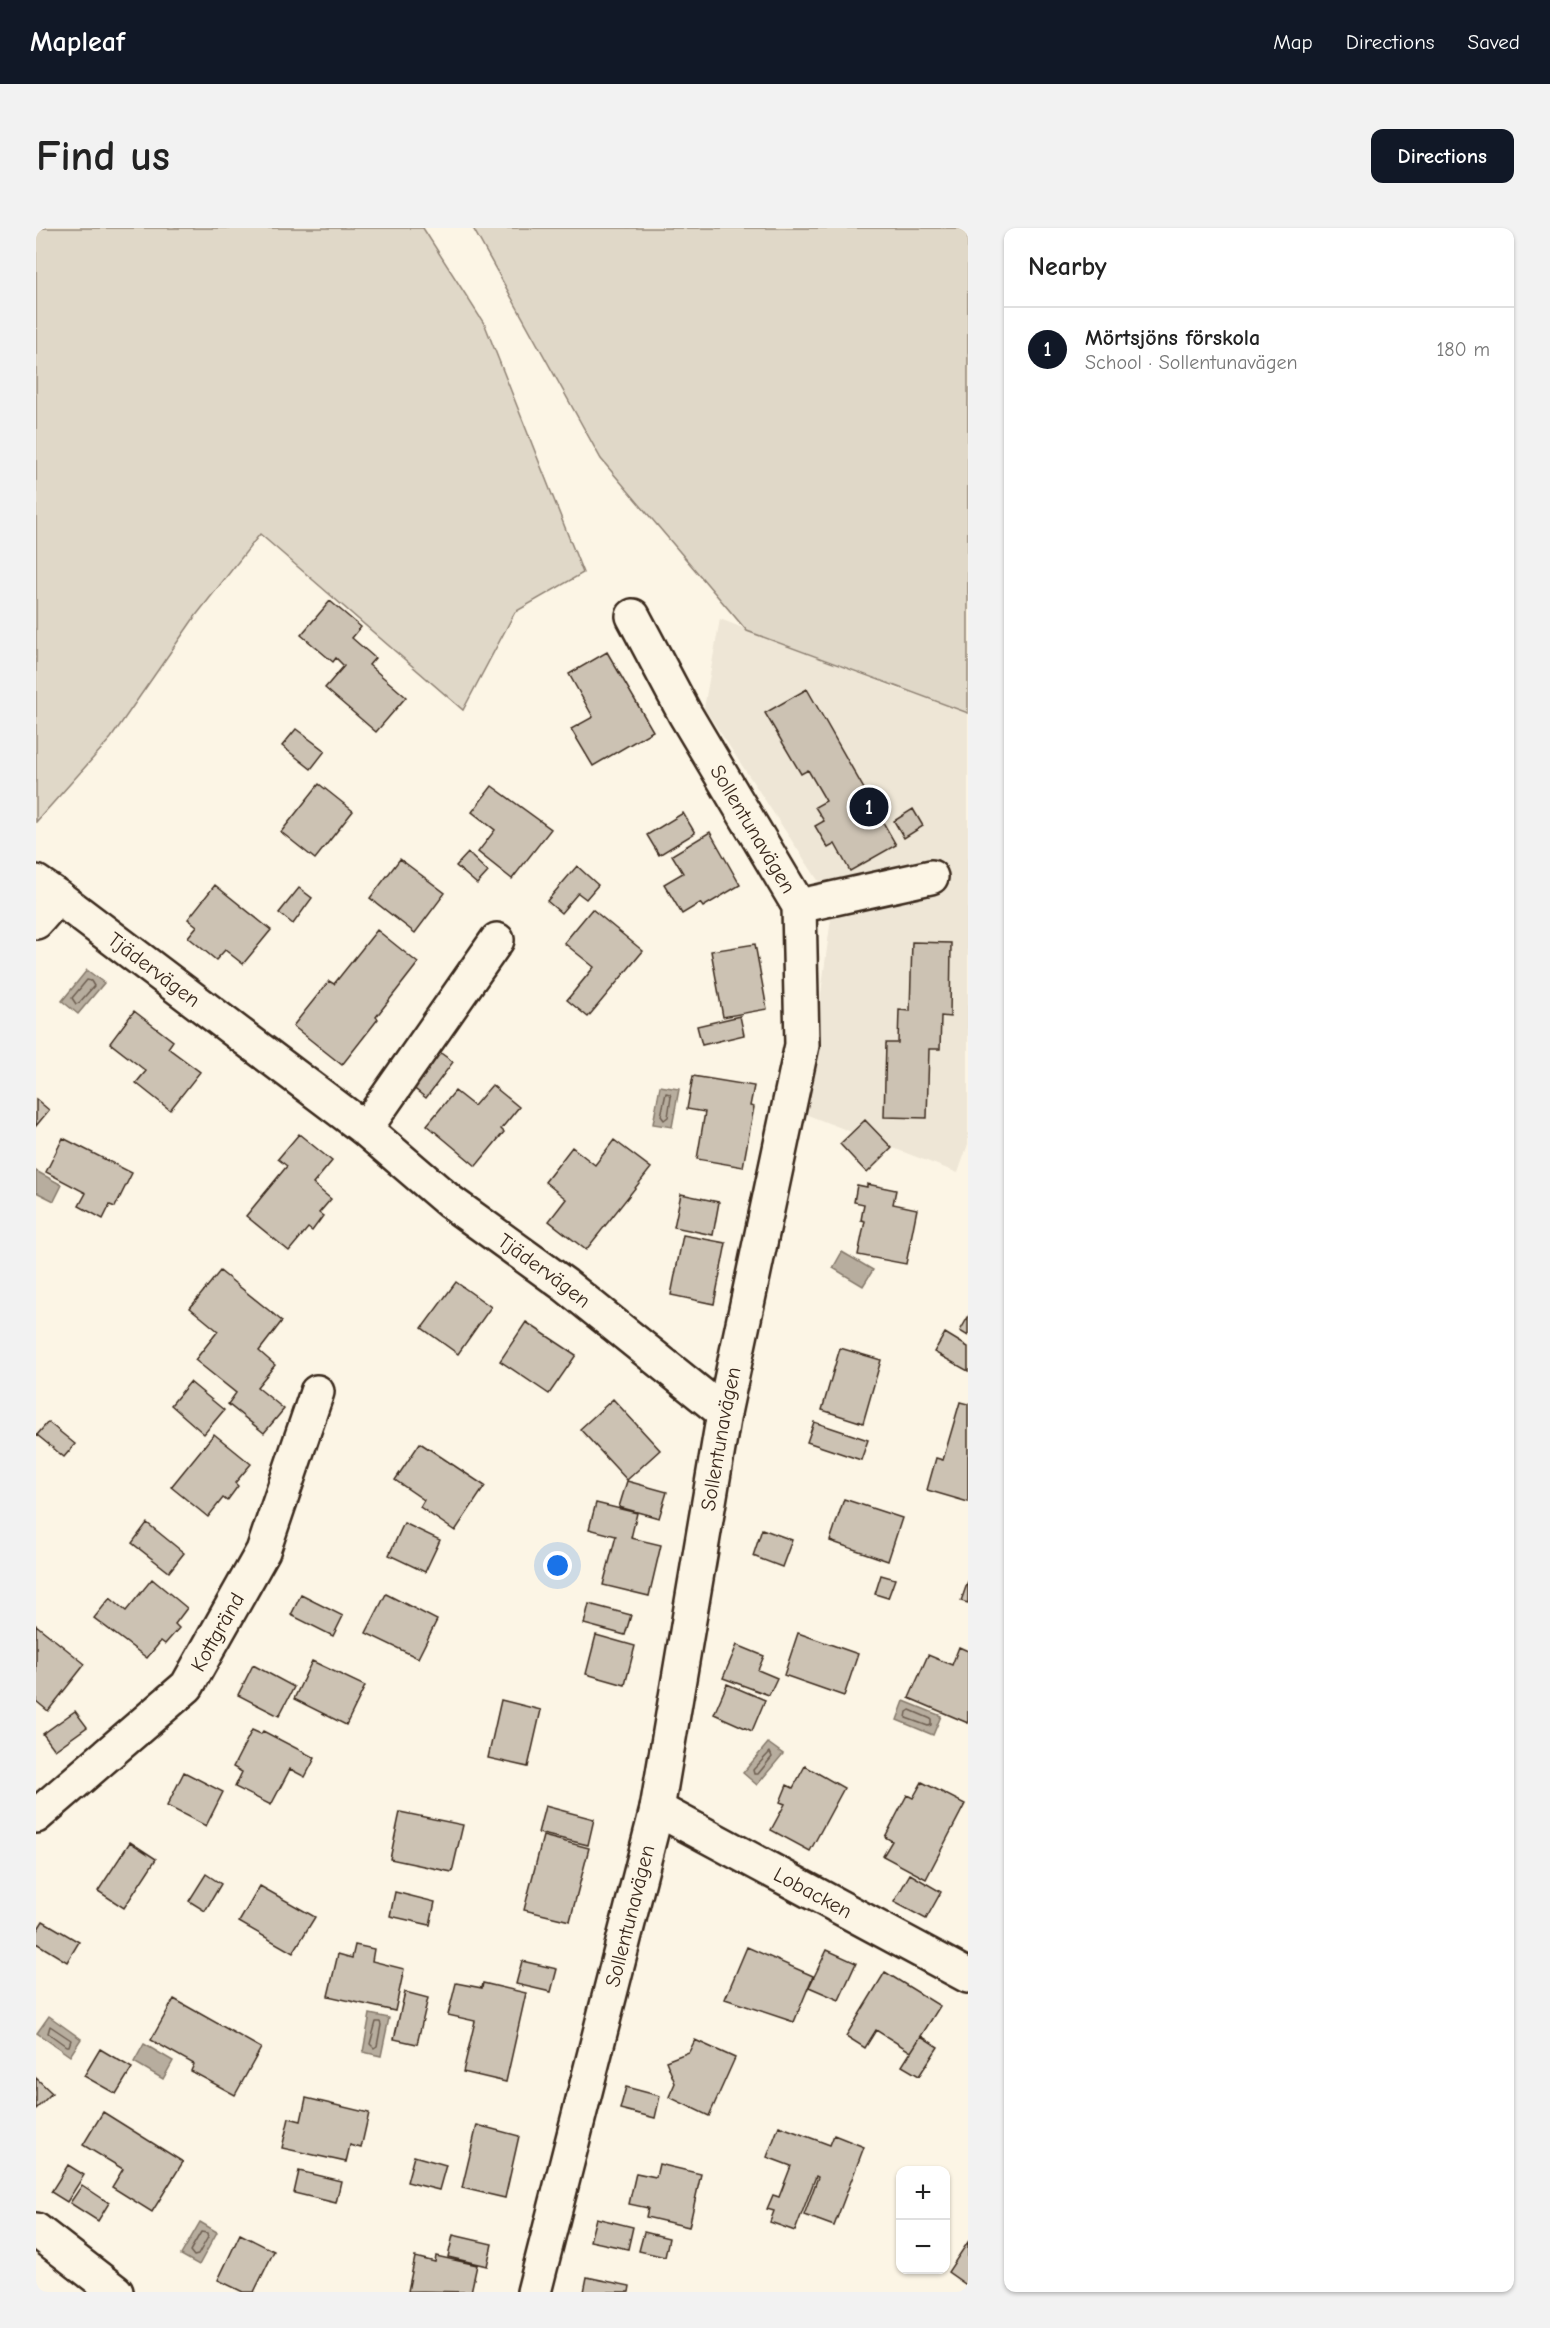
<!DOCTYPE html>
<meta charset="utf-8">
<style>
:root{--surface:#fff;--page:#f2f2f2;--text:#222;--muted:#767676;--line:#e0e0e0;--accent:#111827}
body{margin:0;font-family:"Comic Neue",sans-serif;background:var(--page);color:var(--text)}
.controls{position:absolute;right:18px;bottom:18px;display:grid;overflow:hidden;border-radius:12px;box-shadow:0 2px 4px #0004}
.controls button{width:54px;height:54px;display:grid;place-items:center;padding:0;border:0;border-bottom:2px solid var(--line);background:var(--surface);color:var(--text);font:30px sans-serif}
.you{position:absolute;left:522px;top:1338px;width:21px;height:21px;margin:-15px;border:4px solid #fff;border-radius:50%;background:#1a73e8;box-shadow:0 0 0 9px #1a73e833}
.badge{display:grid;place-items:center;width:39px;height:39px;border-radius:50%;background:var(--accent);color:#fff;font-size:20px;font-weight:700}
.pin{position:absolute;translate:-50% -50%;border:3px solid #fff;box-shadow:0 2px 6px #0006}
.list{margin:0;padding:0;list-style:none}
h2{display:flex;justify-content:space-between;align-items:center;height:78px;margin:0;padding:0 24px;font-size:26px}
h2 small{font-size:20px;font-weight:400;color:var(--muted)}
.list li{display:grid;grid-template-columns:39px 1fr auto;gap:18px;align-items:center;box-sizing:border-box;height:84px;padding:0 24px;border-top:2px solid var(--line)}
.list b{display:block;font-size:22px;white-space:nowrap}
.list p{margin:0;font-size:20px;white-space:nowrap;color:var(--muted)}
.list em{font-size:20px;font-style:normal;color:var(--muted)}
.map{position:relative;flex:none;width:932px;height:2064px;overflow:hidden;border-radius:12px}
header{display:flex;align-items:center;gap:36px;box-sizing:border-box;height:84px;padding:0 30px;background:var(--accent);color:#fff}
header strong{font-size:28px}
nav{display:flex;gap:33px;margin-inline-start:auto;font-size:21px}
.intro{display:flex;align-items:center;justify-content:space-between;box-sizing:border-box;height:144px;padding:0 36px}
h1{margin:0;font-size:42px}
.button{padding:15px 27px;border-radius:12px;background:var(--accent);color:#fff;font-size:21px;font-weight:700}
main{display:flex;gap:36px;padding:0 36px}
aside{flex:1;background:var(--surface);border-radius:12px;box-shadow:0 2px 4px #0004}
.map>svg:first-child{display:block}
</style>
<header>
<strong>Mapleaf</strong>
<nav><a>Map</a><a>Directions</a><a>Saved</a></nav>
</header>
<div class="intro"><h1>Find us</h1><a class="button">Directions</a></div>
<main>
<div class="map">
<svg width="932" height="2064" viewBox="0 0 932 2064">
<rect width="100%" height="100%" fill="#fcf5e5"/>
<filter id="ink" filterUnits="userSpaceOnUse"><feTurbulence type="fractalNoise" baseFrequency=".0167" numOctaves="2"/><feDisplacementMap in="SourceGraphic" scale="12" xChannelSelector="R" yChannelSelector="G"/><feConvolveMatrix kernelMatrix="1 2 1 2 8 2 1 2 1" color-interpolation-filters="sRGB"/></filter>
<g filter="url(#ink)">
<path fill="#eee6d6" d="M684,391L865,462L932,482V916L922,945L769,886L797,675L668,480Z"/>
<path fill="#e0d8c8" stroke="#8e8173" stroke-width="1.5" d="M0,0H387L449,97L547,345L479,384L427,482L224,306L158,390L75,510L0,594Z
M437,0H932V485L711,403L565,231Z"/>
<path fill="#b7ad9e" stroke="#85796b" stroke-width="1.5" d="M51,742L68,755L42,786L26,773Z
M624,858L643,861L636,899L617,896Z
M0,943L26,957L18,973L0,964Z
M806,1024L837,1042L827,1058L797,1040Z
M868,1473L905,1488L897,1507L861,1492Z
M732,1515L747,1526L721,1557L707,1545Z
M334,1786L353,1790L345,1828L327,1824Z
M13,1788L45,1811L34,1828L1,1805Z
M108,1816L137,1833L127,1851L98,1834Z
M164,1994L181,2004L163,2037L145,2027Z"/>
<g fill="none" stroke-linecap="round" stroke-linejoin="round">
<path stroke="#6d5e51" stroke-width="1.5" d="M51,752L55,753L58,758L43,775L40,776L36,770Z
M630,865L634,866L635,869L632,889L628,892L625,888Z
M874,1482L895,1491V1497L892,1498L870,1490L871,1484Z
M734,1524L736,1529L722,1546H718L717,1542Z
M340,1794H344L345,1797L341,1818L338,1820L334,1816Z
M14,1798L35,1812L33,1818H30L12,1805Z
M165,2004L171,2005L172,2009L162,2027L158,2028L154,2023Z"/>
</g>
<path fill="#ccc2b3" stroke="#3b2a1e" stroke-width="1.5" d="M294,373L325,399L316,410L339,430L333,437L370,469L340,504L289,460L308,438L300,430L297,434L265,407Z
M571,424L617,503L557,538L535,501L557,489L533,446Z
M771,461L860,617L814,643L799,616L792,620L779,598L788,593L779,579L790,573L772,542L765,546L729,485Z
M260,501L289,523L275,541L246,518Z
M283,556L317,583L279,631L245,604Z
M456,558L515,601L476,651L442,624L459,602L436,584Z
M877,581L887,598L868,610L858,593Z
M647,585L659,605L623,627L611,607Z
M674,604L704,657L667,679L664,675L646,686L628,656L647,645L636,627Z
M432,625L452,644L441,656L420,638Z
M364,631L409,665L379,705L334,670Z
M541,638L562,657L550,671L542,665L525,685L511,673Z
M179,657L235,702L207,736L189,722L180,732L152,709L161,698L152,691Z
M263,660L276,670L257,696L243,685Z
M556,681L607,723L552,789L531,772L558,739L528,715Z
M341,702L382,735L340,789L342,791L306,837L257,798L293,753L298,756Z
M876,714L915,715L914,789L905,788L904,821H893L891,890L848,889L850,815H862L863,782L874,783Z
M719,716L731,781L687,789L675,723Z
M98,783L137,813L132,820L164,844L134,882L100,855L110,843L74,815Z
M704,788L708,807L666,817L661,798Z
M402,823L417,834L390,870L375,858Z
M657,848L718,858L714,878L718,879L707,939L661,931L669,884L651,881Z
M456,857L483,879L465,901L468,904L440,938L391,897L419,863L438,878Z
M0,871L13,882L0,898Z
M829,892L856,920L831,945L804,916Z
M263,906L296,933L277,956L295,971L283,985L287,988L276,1003L272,1000L253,1023L210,988L251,938L242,931Z
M27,910L96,945L79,979L74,977L67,991L43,978L50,965L10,944Z
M578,912L615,940L550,1022L513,993L530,971L509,954L536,919L559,937Z
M831,956L860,962L857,976L881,981L870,1036L822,1027L829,993L825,992L828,976L818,974L821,957L831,959Z
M645,966L683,974L677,1007L638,999Z
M647,1007L690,1015L678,1076L635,1067Z
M184,1043L246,1093L223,1123L239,1137L221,1159L248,1181L228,1205L192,1176L200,1165L159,1132L182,1103L154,1080Z
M420,1054L455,1079L422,1126L386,1100Z
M932,1089V1108L924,1103Z
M490,1094L540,1127L513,1166L464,1133Z
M909,1105L932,1119V1143L898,1124Z
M804,1120L845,1132L827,1195L786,1182Z
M154,1154L188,1182L168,1206L135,1177Z
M577,1171L624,1222L591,1252L544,1201Z
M924,1174L932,1176V1274L891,1262L900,1230L907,1232Z
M12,1194L39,1216L28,1229L1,1207Z
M778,1194L832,1212L825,1232L771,1214Z
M178,1206L215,1236L199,1255L202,1258L191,1273L187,1270L172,1289L135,1259Z
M384,1215L449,1258L419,1303L384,1279L388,1272L359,1252Z
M591,1253L631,1264L623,1290L583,1279Z
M808,1271L866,1290L852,1333L794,1313Z
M560,1275L601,1285L595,1310L625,1317L613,1368L567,1357L580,1308L553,1301Z
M111,1295L148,1325L133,1344L96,1315Z
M368,1295L404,1312L389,1344L353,1327Z
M726,1301L756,1312L746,1339L717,1328Z
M845,1347L859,1351L852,1370L839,1366Z
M116,1351L151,1380L139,1396L143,1400L129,1416L125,1413L111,1430L58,1390L74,1370L90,1383Z
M932,1353V1375L925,1373Z
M350,1366L401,1392L382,1430L330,1405Z
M265,1367L307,1388L297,1408L255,1387Z
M553,1376L595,1387L589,1407L548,1396Z
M0,1397L49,1436L12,1483L0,1473Z
M762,1405L822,1426L808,1468L748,1447Z
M560,1407L599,1418L589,1457L550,1446Z
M701,1417L728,1428L722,1442L741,1450L733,1467L687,1450Z
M923,1419L932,1423V1495L873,1470L892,1427L916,1437Z
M276,1433L329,1458L310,1497L258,1471Z
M217,1437L258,1459L243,1488L202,1467Z
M691,1456L729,1472L716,1503L678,1486Z
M465,1472L505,1482L492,1539L452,1530Z
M39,1483L51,1499L19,1522L7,1506Z
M216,1502L225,1506L227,1503L279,1530L269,1549L254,1541L235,1577L199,1559L206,1544L197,1539Z
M769,1538L808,1560L774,1623L735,1602L749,1576L744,1574L751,1557L757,1560Z
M148,1544L187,1564L170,1598L131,1578Z
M886,1554L929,1576L890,1651L847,1628L856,1613L849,1609L871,1567L877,1570Z
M509,1578L558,1591L552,1617L502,1605Z
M364,1584L427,1597L416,1644L354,1631Z
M507,1608L553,1620L534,1693L488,1682Z
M94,1614L120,1631L88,1680L62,1663Z
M170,1646L185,1656L169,1683L153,1673Z
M874,1646L905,1664L890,1691L858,1674Z
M224,1658L279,1689L257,1725L203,1694Z
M359,1664L399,1674L394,1697L354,1688Z
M7,1693L43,1714L31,1734L0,1715V1704Z
M319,1717L338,1721L336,1733L368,1741L359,1783L292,1768L302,1726L316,1730Z
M711,1719L777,1748L758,1794L689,1771Z
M791,1722L820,1735L803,1772L773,1759Z
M486,1733L521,1741L515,1764L480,1756Z
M849,1744L904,1778L875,1824L840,1802L829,1820L810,1808Z
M420,1755L446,1760L447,1755L490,1765L470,1854L427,1844L439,1793L412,1787Z
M369,1764L392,1770L381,1816L358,1811Z
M138,1771L225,1820L199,1867L155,1843L158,1836L115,1812Z
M885,1808L902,1819L883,1848L866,1838Z
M659,1812L699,1830L673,1888L633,1869L639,1855L630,1833L653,1824Z
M64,1821L96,1840L80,1866L48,1848Z
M0,1850L16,1865L0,1881Z
M590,1859L624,1868L619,1890L584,1881Z
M270,1870L333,1885L325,1920L314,1917L310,1934L246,1920L253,1890L265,1893Z
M67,1884L147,1934L116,1984L76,1959L87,1941L47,1917Z
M441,1897L483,1908L469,1970L426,1960Z
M743,1898L794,1917L798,1907L828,1919L798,1998L768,1987L782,1949L780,1948L759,2003L734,1994L738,1983L731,1981L737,1967L743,1969L755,1938L731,1929Z
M378,1928L410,1937L403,1962L371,1954Z
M623,1936L665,1946L653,1999L610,1989L612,1980L593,1976L600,1945L620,1949Z
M32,1937L48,1947L31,1974L15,1964Z
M263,1943L305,1953L300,1975L258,1965Z
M46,1957L73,1975L62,1993L34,1975Z
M560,1990L597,1999L592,2021L554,2013Z
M608,2004L633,2010L629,2029L603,2023Z
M204,2006L238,2023L218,2064H207L182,2052Z
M417,2007L456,2016L451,2038L412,2029Z
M932,2014V2058L912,2044Z
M400,2028L441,2037L435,2064L372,2063L379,2029L399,2034Z
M551,2049L594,2058L593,2064H548Z"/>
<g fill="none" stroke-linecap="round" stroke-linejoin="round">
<g stroke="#3b2a1e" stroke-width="38">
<g id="minor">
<path id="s1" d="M0,654L22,669L329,901L413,973L529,1057L688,1185"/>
<path d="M763,678L895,649"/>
<path d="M0,694L22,669"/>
<path d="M329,901L461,712"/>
<path id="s2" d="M621,1581L932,1748"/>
<path id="s3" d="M0,1588L151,1458L227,1323L281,1164"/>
<path d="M0,2002L80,2064"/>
<path id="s4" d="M498,2064L621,1581L688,1185L766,817L763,678L649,486L597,388"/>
</g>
</g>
<use href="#minor" stroke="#fcf5e5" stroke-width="33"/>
</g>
</g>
<g text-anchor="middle" stroke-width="5" stroke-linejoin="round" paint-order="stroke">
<g font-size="21" fill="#3b2a1e" stroke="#fcf5e5">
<text transform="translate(717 601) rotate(59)" y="7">Sollentunavägen</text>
<text dy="7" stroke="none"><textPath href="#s1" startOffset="147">Tjädervägen</textPath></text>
<text dy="7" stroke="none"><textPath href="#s1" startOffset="640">Tjädervägen</textPath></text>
<text dy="7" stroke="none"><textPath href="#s4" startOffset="874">Sollentunavägen</textPath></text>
<text dy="7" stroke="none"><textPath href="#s3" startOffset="261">Kottgränd</textPath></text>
<text dy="7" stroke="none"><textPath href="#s2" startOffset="177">Lobacken</textPath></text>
<text dy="7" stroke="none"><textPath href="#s4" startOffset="388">Sollentunavägen</textPath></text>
</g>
</g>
</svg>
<div class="controls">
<button>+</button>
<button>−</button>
</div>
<div class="you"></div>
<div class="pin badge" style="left:833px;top:579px">1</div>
</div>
<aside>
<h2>Nearby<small></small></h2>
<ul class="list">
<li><span class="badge">1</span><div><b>Mörtsjöns förskola</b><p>School · Sollentunavägen</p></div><em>180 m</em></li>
</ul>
</aside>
</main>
